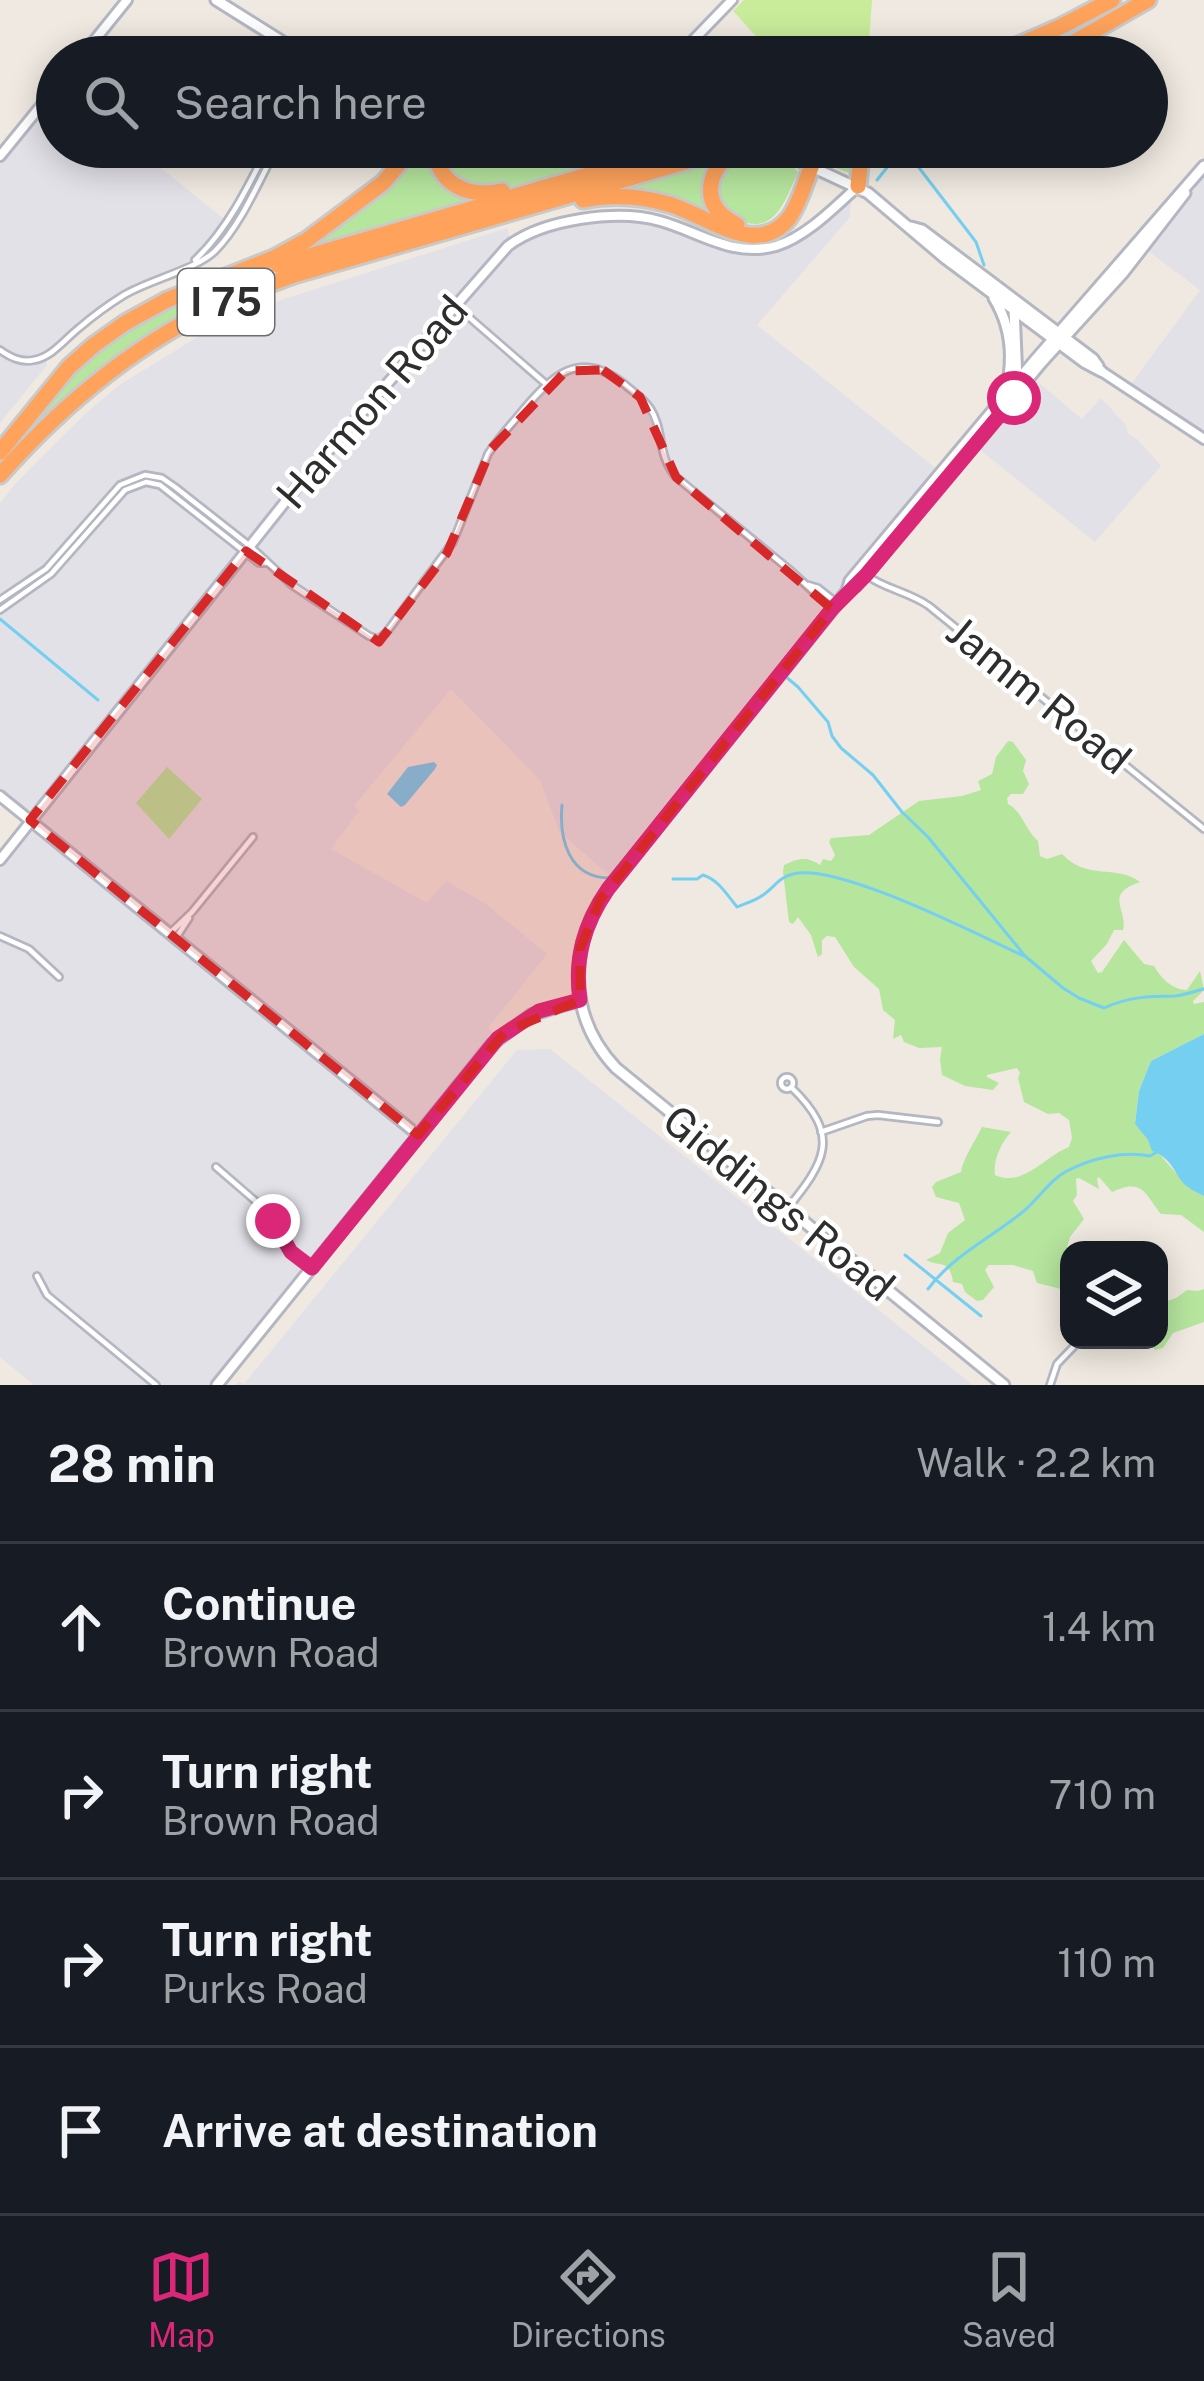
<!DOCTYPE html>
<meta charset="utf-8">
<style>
:root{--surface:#171b24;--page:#242831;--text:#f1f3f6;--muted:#9ea1a6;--line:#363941;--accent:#db2777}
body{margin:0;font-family:"Public Sans",sans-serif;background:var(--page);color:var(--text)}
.controls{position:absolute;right:36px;bottom:36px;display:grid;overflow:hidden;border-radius:24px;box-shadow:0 6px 30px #0003}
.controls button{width:108px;height:108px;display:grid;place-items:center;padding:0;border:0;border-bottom:3px solid var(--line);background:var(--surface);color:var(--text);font:60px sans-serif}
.stop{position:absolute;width:36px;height:36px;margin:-27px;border:9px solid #db2777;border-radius:50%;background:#fff}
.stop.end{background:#db2777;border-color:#fff;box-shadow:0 3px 12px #0008}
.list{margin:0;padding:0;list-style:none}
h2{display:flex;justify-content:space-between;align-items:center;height:156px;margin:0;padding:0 48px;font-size:51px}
h2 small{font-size:39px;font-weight:400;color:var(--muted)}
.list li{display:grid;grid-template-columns:78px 1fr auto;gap:36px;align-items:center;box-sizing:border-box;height:168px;padding:0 48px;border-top:3px solid var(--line)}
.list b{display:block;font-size:45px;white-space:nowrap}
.list p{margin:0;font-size:39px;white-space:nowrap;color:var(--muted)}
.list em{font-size:39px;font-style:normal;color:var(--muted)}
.icon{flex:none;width:66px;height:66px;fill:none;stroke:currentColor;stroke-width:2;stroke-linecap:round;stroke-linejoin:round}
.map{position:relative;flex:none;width:1204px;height:1385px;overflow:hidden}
.search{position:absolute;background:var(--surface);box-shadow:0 6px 30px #0003;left:36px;right:36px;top:36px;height:132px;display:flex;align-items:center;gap:30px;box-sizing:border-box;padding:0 42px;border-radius:66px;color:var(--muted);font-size:45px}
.sheet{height:828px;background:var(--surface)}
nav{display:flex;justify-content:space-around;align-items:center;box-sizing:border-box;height:168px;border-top:3px solid var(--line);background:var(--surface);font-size:33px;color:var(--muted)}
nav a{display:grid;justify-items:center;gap:6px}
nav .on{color:var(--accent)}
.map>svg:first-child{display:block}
</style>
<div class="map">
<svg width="1204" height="1385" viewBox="0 0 1204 1385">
<rect width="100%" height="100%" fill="#efe9e1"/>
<path fill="#e3e1e8" d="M57,91V147H135L224,219L210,242L194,258L100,307L44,354L47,365L0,423V161Z
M1204,177V434L1132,383L1200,290L1148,251Z
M851,199L850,217L757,325L938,470L860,567L822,607L781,664L611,877L559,831L540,780L451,689L354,806L359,811L331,849L427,903L446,881L486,904L547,954L488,1028L495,1034L420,1123L411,1125L43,827L39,818L41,813L319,465L511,247L530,236L549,230L600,220H630L666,227L727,252L759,254L792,243Z
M507,228L511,240L303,475L34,808L23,810L0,792V503L16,483L86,413L118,386L215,326L259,307Z
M1037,381L1082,419L1101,398L1126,425L1128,434L1137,439L1161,466L1095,542L979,449Z
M32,831L106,887L207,971L217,976L396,1122L407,1135L404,1143L338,1228L212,1385H34L0,1357V869L26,833Z
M550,1049L973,1385H236L239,1381L244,1384L517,1050Z"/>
<path fill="#b6e59e" d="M412,147H433L435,161L476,196L531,186L289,254L308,242Z
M437,147H667L496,190L451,179Z
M706,147H718L251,286L33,429L29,432L26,429C62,383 98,344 149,315C165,306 184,300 201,293Z
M779,147H860L855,175Z
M755,148L793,165L798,172C781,211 772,240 724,214L714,182L739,153Z
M722,157C690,201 735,252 775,221C788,212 793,193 801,183C770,258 746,231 688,208C657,196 626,192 593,195Z
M1008,741L1013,742L1026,760L1023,771L1029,784L1023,794H1011L1007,798L1008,804C1023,812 1025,830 1038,841L1040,856L1047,859L1062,854C1087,881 1116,864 1140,882C1103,895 1128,908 1123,930H1114L1107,944L1091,961L1098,973L1102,972L1124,940L1144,964L1154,966C1161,978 1172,990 1187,990L1200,971L1204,990L1193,1001L1194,1004L1204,1002V1034L1151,1061L1139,1091L1135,1124C1157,1150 1176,1178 1204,1196V1232L1181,1215L1161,1214C1144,1192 1142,1178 1112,1192L1099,1177L1097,1179L1099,1189L1079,1178L1076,1179L1077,1195L1073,1201L1084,1219L1070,1237L1062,1264L1069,1277V1283L1061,1289L1037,1283L1033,1271L1013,1265H989L985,1270L994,1287L983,1300L977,1301L965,1292L962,1284L953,1282C949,1258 941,1268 926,1260L940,1253L948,1233L965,1220L959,1203L936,1197L932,1187L936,1182L961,1172C964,1156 975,1142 982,1127L1011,1132C1001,1143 993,1160 995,1175C1023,1188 1045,1156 1069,1147L1072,1138L1069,1120L1059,1113L1048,1114L1024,1102L1018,1078L1020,1073L1017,1068L987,1075V1077L999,1083L993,1090L965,1086L942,1075L940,1060L942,1047L919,1048L904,1042L901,1035L893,1039L895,1020L883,1010L879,989L854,967L835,937L827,936L822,940V954L818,957L811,935L798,917L793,924L789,922L783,872L784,865C799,858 806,856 820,865L823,859L831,861L835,855L829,842L831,838L869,835L919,801L962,796L981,790L978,781L992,774L996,757Z
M167,767L202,799L169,839L136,803Z
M1204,1289V1322L1173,1333L1163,1348L1155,1350L1149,1340H1159V1304L1176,1298L1187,1290L1198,1291Z"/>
<path fill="#c9ec9a" d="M744,0H872L868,57C841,57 791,62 768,47C755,37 744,22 733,11Z"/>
<path fill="#75cff0" d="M434,762L437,765L435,769L405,805L401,807L387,794L408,767Z
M1204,1034V1196C1196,1192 1185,1187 1180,1179C1172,1166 1167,1156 1152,1151L1148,1140L1135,1124L1139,1091L1151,1061Z"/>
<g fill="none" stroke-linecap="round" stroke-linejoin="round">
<path stroke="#75cff0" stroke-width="3" d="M882,147L885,150L892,148L910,156L976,242L984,265
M877,180L889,165L888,151
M0,619L98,700
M785,676L798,687L828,722L832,736L841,748L873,775L902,812L928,837L1025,956L1063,988L1079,998L1104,1008C1128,997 1149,996 1175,996C1185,995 1195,991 1204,989
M562,805C559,840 569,878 610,878
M673,879H697L703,875C719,880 727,895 737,907C746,903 755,901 763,895C774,888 779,877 793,874C837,862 978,935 1024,956
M905,1255L981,1316
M928,1289C953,1255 993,1237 1025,1210C1039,1198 1051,1179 1067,1171C1092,1158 1123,1151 1150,1156L1157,1152"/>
<g stroke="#b4b7c1" stroke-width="10">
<path id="minor" d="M195,260C227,230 248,187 268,147
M455,305L546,384
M0,350C10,357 21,363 34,360C52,357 65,339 79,328C93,316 108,305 124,295C149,280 197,269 215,251C241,225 260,179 277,147
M866,575C885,589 909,592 929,606L1204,829
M808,585L818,588L837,603
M0,600L46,569L120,485L145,475L162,478L175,487L250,546L292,585L369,636L378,639L386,633L453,542L488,454C498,438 511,425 523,410C553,375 579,349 623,383C632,391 643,398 650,408C665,431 656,454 676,477L790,570L832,609
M0,610L51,574L125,490L146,482L160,485L259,563H266
M171,932L192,912L253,837
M0,936L29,949L59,977
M176,938L189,918
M781 1083a6 6 0 1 1 12 0a6 6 0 1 1-12 0Z
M821,1132L867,1116L878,1115L938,1122
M216,1167L267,1211L291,1252L312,1268
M787,1209C825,1162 842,1136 791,1087
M37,1276L47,1295L156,1385
M1050,1385L1057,1364L1080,1340"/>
</g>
<g stroke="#b4b7c1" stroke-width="14">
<path id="tertiary" d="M81,57L127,0
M677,57L732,0
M0,156L57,86
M1101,371L1204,439
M0,796L418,1135
M0,860L301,482L508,246C544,219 617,209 660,221C700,232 732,258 776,246C806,237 835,207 858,186"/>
</g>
<g stroke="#b4b7c1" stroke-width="15">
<path id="secondary" d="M216,0L307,57
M769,147L868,193L946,259L1084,362L1101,371
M911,227L922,230L1093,359L1098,366
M994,298C1011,326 1014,359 1006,391
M1014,308L1017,381
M847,591L856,586L1042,362L1123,273L1185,193
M217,1385L492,1044L531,1015L580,1000
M1004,1385L616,1068C567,1016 568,946 608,889L847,591L850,581L1036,359L1204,166"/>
</g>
<g stroke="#c9c9c9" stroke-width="21">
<path id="motorway" d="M991,57L1058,28L1112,0
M1048,57L1148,0
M434,147C438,185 467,198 502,191
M735,149C705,173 699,206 737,225
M858,186L862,147
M583,200C612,194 640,196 668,204C706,214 756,260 789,218C800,203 805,182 812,165
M278,265L684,147
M0,452L69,367L94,345L125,323L167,300L274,258L307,240L383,183L400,163L408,147
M0,475C63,404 136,343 223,303C246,292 270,284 294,275L737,147"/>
</g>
<use href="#minor" stroke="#fff" stroke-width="4.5"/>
<use href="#tertiary" stroke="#fff" stroke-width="8"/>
<use href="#secondary" stroke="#fff" stroke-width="9"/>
<use href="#motorway" stroke="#ffa35c" stroke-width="15"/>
</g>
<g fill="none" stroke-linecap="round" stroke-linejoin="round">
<path stroke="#db2777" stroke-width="15" d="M273,1221L291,1252L312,1268L498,1038L539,1011L580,1000C574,959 584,924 608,889L832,609L866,575L1014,398"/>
</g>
<path fill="#d62828" fill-opacity="0.2" stroke="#d62828" stroke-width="9" stroke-dasharray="24 15" stroke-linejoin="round" d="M603,370L640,397L676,477L832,609L600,900L580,949V1000L505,1032L418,1135L30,820L246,551L379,642L447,553L491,449L566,371Z"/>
<g text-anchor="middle" stroke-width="9" stroke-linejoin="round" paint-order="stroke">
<rect fill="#fff" stroke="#6d6d6d" stroke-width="3" x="178" y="269" width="96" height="66" rx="9"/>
<g font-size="39" font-weight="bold" fill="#2e2e2e">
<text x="226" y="316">I 75</text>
</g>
<g font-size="42" fill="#2e2e2e" stroke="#fff">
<text transform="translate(372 402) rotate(-49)" y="15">Harmon Road</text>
<text transform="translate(1039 695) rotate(39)" y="15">Jamm Road</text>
<text transform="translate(779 1203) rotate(39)" y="15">Giddings Road</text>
</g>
</g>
</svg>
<div class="controls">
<button><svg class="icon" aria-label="layers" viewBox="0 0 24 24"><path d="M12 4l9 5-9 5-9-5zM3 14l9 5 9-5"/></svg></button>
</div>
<div class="stop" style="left:1014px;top:398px"></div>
<div class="stop end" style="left:273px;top:1221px"></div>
<div class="search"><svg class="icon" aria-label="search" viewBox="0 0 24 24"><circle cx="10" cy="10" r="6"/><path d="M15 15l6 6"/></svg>Search here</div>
</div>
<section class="sheet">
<h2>28 min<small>Walk · 2.2 km</small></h2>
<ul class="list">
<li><svg class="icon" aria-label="ahead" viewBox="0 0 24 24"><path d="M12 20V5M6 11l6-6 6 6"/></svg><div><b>Continue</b><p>Brown Road</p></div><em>1.4 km</em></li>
<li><svg class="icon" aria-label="right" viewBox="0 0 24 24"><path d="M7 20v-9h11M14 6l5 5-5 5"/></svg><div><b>Turn right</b><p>Brown Road</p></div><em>710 m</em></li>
<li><svg class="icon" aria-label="right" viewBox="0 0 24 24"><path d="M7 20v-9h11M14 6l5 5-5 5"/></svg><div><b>Turn right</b><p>Purks Road</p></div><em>110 m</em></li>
<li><svg class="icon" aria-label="arrive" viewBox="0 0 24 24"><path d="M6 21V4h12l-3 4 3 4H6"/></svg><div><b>Arrive at destination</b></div></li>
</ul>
</section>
<nav>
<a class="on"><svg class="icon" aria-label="map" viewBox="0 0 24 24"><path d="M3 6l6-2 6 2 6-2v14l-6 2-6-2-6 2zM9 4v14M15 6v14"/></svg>Map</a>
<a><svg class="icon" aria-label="directions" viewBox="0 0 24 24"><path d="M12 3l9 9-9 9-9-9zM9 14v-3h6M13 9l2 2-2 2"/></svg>Directions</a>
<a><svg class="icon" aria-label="saved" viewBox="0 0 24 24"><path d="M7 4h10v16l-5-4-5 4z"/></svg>Saved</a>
</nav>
